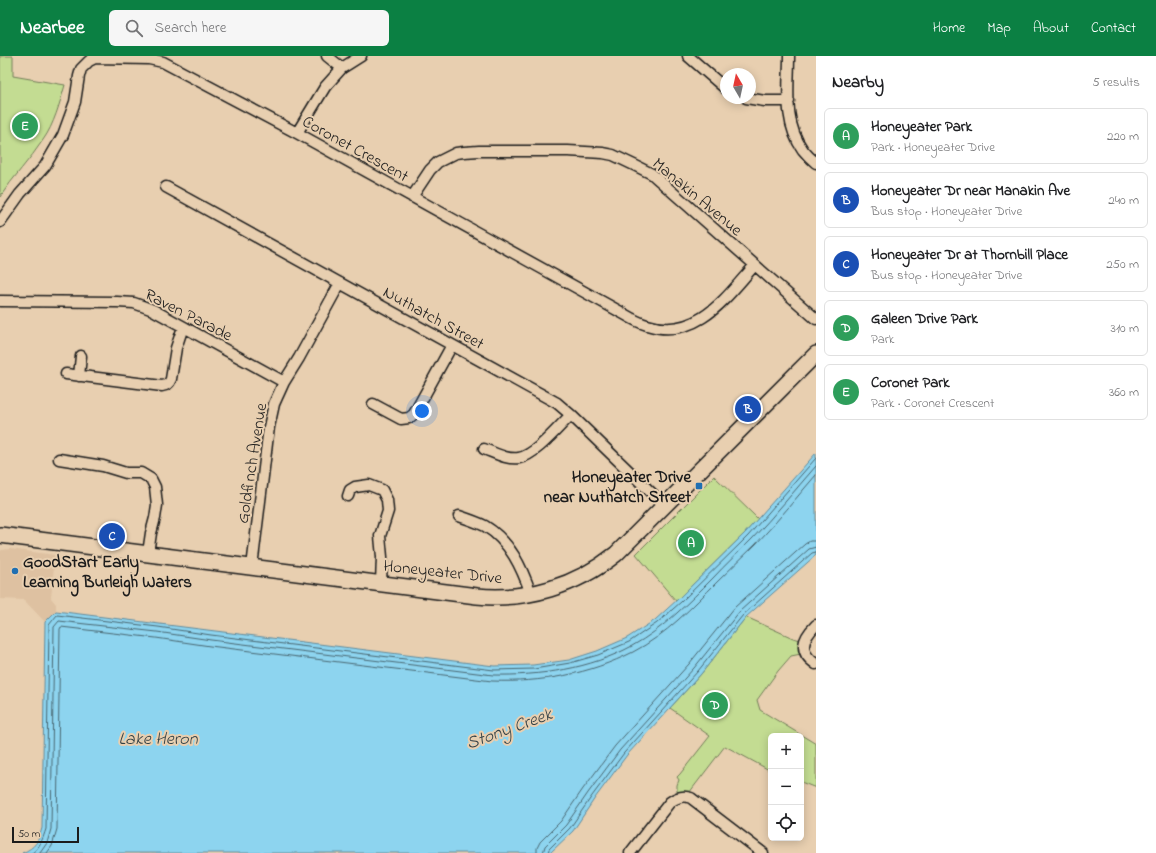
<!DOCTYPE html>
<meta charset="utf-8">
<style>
:root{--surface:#fff;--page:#f6f6f6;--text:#202124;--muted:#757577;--line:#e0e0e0;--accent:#0b8043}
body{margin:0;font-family:"Indie Flower",sans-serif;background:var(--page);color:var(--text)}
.controls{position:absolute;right:12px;bottom:12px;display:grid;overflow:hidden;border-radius:6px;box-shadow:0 2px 10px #0003}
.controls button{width:36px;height:36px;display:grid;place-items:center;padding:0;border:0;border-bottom:1px solid var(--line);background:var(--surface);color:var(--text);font:20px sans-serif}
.compass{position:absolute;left:720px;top:12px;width:36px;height:36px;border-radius:50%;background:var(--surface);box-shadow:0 2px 10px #0003;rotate:351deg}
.scale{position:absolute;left:12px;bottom:10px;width:67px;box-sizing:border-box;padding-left:4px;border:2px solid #1c1c1c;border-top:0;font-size:11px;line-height:14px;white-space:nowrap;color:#1c1c1c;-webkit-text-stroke:3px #e8cfb0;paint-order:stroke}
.you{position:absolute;left:422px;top:355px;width:14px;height:14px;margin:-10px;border:3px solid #fff;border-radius:50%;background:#1a73e8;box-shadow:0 0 0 6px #1a73e833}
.badge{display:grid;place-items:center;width:26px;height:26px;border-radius:50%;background:var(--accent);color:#fff;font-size:13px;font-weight:700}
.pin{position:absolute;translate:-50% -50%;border:2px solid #fff;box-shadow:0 1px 4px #0006}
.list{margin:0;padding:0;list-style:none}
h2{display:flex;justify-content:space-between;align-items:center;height:52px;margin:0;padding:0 16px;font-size:17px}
h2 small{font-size:13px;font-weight:400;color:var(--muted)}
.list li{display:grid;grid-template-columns:26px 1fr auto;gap:12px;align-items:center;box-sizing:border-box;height:56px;margin:0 8px 8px;padding:0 8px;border:1px solid var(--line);border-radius:6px}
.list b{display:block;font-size:15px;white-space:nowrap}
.list p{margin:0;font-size:13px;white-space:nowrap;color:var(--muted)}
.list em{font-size:13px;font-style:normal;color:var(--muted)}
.icon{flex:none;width:22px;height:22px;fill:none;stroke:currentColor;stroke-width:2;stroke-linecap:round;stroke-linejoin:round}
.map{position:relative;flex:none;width:816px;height:797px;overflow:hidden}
header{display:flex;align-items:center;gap:24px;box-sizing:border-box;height:56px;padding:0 20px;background:var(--accent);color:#fff}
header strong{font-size:19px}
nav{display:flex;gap:22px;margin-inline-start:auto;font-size:14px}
.search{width:280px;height:36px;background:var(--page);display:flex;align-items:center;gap:10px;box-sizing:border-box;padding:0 14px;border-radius:6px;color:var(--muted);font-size:15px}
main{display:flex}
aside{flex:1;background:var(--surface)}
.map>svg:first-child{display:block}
</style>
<header>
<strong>Nearbee</strong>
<div class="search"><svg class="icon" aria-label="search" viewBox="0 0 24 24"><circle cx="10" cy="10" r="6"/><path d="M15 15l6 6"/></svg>Search here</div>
<nav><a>Home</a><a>Map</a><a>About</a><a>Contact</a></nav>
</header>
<main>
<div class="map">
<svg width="816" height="797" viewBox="0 0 816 797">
<rect width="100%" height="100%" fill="#e8cfb0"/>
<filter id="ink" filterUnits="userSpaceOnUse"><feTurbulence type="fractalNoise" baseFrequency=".025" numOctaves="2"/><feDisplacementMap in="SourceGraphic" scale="8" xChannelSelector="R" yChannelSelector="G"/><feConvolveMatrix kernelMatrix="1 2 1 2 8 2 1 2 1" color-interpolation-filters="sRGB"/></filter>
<g filter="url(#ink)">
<path fill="#dec1a1" d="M10,493L55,499L51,542L56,548V555L45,566L24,544L0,543V495L2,494Z"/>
<path fill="#c3dc92" stroke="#707c57" d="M0,0H13V20L65,29C60,46 54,69 43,84C30,104 13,121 0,141Z
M714,420L758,463L745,477L676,545L636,498Z
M746,561L793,582L801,584V598L791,600L778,615L757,644L760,654L816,688V732L801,726V680H771V715L725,690L689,737H677V729L679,724L677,721L680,718L710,680L670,652L701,618Z"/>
<path fill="#8dd4ef" stroke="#608a9b" d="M816,397V499L746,561L701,618L627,699L595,742L573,775L550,797H22C36,791 38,786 42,772L45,566L56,555L494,610L533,609L569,604L597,595L627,582L655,564L678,543L745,477Z"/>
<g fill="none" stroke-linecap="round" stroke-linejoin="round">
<path stroke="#496670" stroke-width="1" d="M32,797C40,792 43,782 46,773L49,569L57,559L158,571L211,579L494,614L534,613L570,607L598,599L629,586L657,567L681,546L748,480L816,402
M40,797L47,787L51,773L54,571L59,565L157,576L211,584L493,619C540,620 590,613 632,590C663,573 688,547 713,522C725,509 739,496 752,483C774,460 795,434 816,410
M47,797L52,790L57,773L60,573L61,571L156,582L210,590L492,625C541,627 590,618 633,596C666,579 692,551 717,526C730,513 743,501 756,488C777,466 796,442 816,419
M537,797V792L540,786L561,765L583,733L615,690L689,608L735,551L805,488L810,485H816
M543,797L545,790L566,769L588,737L620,694L694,612L740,555L809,493L816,491
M548,797L549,793L570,772L592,740L624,697L698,615L743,559L812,497L816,496"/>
<g stroke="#1c1c1c" stroke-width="13">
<path id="street" d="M327,0L342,12
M688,0L726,33
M789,0C789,31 783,67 803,94C807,99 811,103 816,107
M746,42L765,45H789
M297,77L325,31L342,12L361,0
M166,131L557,347L571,359L665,450
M412,141L430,114L438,106L456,97L464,96L479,95H568L603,97L613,99L636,110L652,118L816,263
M0,166L20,138L45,110L63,79L75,46L79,20L81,13L89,5L95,2L149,3L163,6L297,77L617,254C626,259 636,266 647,269C697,285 726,241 755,209
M0,245L117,246L134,247L153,254L284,326
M66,318L162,330C167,329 169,328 171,323L176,292L183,271
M79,320L81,300
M373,348L401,363L409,362L414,358L452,289
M484,393C495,397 507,404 519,402C536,399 559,370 571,359
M59,403L103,410L126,417H141L151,423L155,431L157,449L155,462L151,477L148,497
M348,440L350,434L355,431L369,429L382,434L387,444L388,455L380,480L382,501L381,527
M459,460C468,463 477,466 485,470C510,485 522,512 531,538
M252,511L269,371L274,348L284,326L299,302L340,227
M816,569C802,583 798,596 816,608
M630,797L670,746C677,741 683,739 691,742L763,797"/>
</g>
<g stroke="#1c1c1c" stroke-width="18">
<path id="secondary" d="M0,479L477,540C527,545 576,530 616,498L816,298"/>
</g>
<use href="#street" stroke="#e8cfb0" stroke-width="10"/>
<use href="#secondary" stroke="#e8cfb0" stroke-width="15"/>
</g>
</g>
<g fill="#1f6fb2" stroke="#e8cfb0" stroke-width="1.5">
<rect x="695" y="426" width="8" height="8" rx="2"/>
<circle cx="15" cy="515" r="4"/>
</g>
<g text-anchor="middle" stroke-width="4" stroke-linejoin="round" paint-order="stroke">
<g font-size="17" fill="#1c1c1c" stroke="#e8cfb0">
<text transform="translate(356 92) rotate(29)" y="6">Coronet Crescent</text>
<text transform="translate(698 140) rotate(40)" y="6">Manakin Avenue</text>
<text transform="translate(189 258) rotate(27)" y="6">Raven Parade</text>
<text transform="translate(434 261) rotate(29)" y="6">Nuthatch Street</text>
<text transform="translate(251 407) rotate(-81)" y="6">Goldfinch Avenue</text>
<text transform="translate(443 515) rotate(6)" y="6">Honeyeater Drive</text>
</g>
<g font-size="17" font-weight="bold" fill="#1c1c1c" stroke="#e8cfb0" text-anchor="end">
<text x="691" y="426">Honeyeater Drive<tspan x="691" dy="20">near Nuthatch Street</tspan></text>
<text x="23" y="511" text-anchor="start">GoodStart Early<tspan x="23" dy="20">Learning Burleigh Waters</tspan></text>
</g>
<g font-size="18" font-style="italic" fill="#334146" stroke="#e8cfb0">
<text transform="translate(509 672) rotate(-20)" y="6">Stony Creek</text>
<text x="158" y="688">Lake Heron</text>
</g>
</g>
</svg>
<div class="controls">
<button>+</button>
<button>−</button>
<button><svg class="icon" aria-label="locate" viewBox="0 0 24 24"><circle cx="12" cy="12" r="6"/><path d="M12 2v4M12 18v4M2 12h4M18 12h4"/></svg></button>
</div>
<svg class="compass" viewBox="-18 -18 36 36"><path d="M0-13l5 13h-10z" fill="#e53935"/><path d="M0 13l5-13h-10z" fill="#757577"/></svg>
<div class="scale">50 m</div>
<div class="you"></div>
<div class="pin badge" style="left:691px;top:487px;background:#2e9e5b">A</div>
<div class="pin badge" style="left:748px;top:353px;background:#1a4fb4">B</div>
<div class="pin badge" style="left:112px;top:480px;background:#1a4fb4">C</div>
<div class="pin badge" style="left:715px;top:649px;background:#2e9e5b">D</div>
<div class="pin badge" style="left:25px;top:70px;background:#2e9e5b">E</div>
</div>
<aside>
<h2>Nearby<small>5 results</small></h2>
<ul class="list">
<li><span class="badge" style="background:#2e9e5b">A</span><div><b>Honeyeater Park</b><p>Park · Honeyeater Drive</p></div><em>220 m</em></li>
<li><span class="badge" style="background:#1a4fb4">B</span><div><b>Honeyeater Dr near Manakin Ave</b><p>Bus stop · Honeyeater Drive</p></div><em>240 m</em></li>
<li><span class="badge" style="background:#1a4fb4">C</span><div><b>Honeyeater Dr at Thornbill Place</b><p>Bus stop · Honeyeater Drive</p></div><em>250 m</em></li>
<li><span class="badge" style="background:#2e9e5b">D</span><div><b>Galeen Drive Park</b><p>Park</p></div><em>310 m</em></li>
<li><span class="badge" style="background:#2e9e5b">E</span><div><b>Coronet Park</b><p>Park · Coronet Crescent</p></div><em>360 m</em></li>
</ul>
</aside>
</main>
